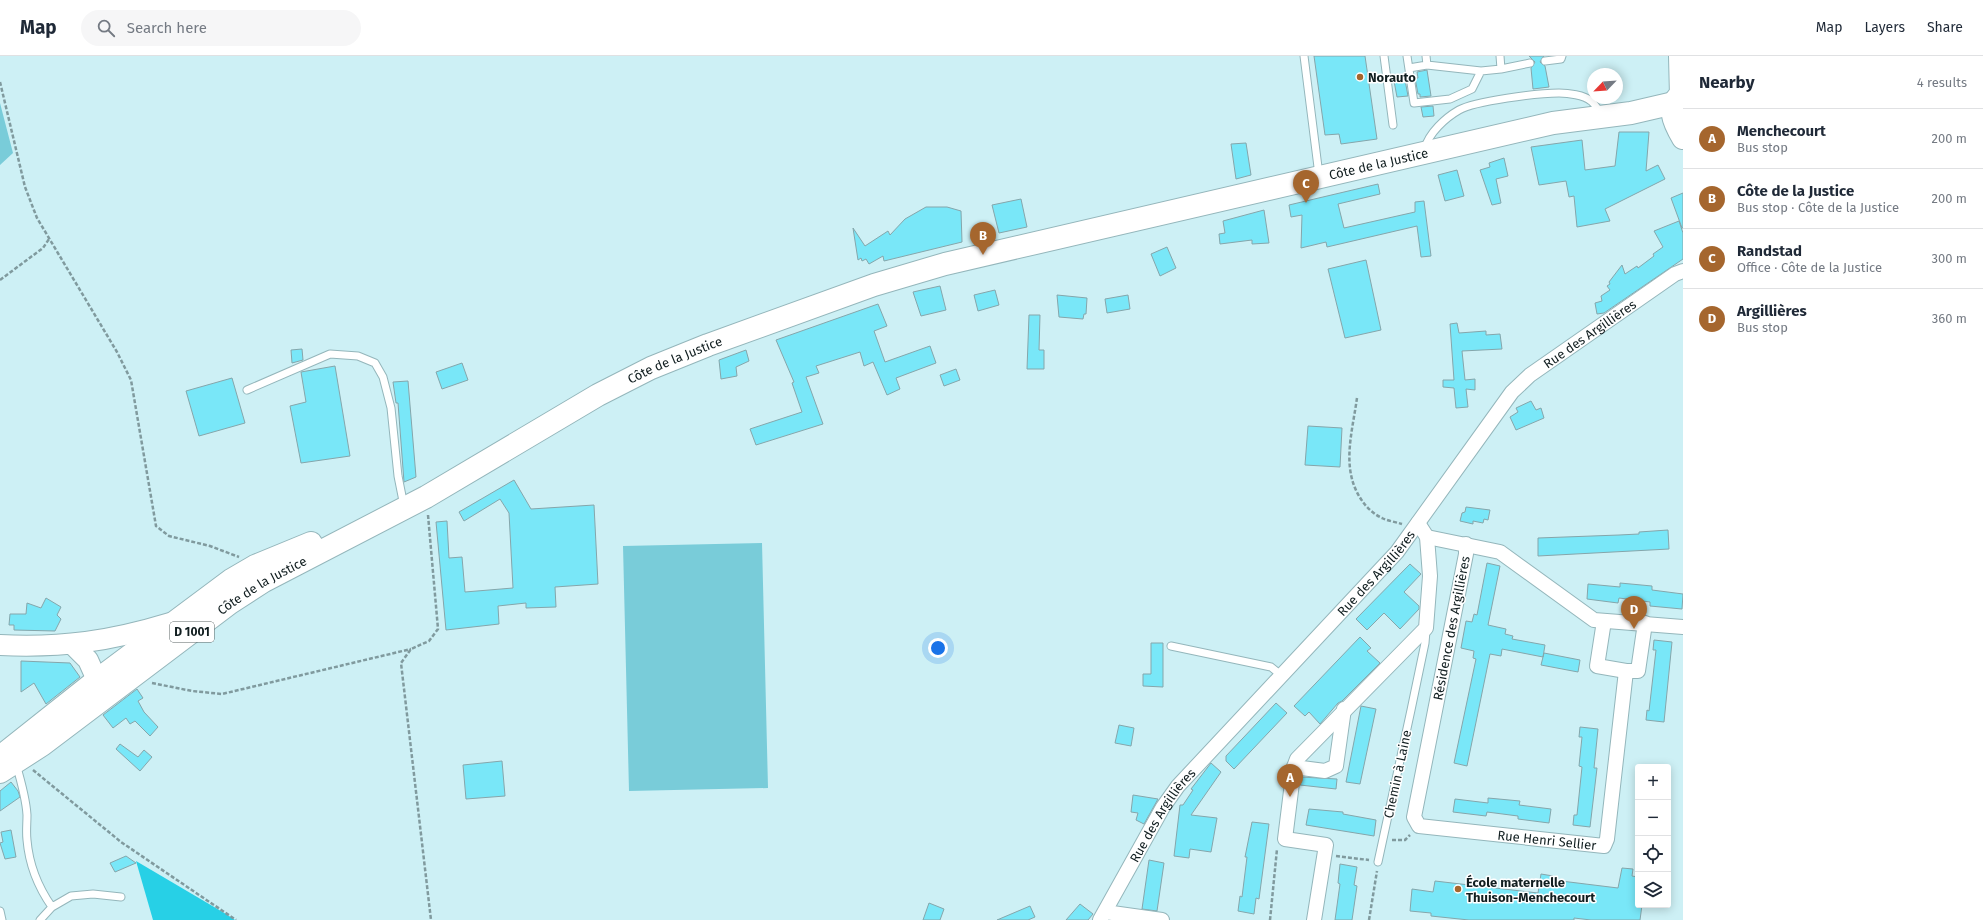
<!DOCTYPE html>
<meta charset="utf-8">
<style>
:root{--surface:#fff;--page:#f6f6f7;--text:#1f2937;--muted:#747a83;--line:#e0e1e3;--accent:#a5662e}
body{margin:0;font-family:"Fira Sans",sans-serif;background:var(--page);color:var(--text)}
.controls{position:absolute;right:12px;bottom:12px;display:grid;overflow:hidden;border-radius:4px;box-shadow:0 2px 10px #0003}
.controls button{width:36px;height:36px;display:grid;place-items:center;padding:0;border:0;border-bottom:1px solid var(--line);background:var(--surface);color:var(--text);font:20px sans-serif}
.compass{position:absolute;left:1587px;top:12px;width:36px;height:36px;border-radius:50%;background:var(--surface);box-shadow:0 2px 10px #0003;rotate:245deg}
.you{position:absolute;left:938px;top:592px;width:14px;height:14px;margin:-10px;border:3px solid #fff;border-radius:50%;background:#1a73e8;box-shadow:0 0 0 6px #1a73e833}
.badge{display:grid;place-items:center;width:26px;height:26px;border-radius:50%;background:var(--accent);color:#fff;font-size:13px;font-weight:700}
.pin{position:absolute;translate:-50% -33px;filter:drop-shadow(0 1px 2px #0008)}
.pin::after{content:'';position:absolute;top:21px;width:14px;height:12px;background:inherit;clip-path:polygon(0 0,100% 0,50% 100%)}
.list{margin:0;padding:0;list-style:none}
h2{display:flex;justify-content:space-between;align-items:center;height:52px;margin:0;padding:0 16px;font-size:17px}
h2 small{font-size:13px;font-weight:400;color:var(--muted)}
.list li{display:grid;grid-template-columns:26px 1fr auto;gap:12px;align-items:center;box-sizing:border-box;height:60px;padding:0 16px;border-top:1px solid var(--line)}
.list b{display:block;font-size:15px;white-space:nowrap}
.list p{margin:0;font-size:13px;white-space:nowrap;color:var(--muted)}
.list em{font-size:13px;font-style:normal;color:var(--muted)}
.icon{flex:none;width:22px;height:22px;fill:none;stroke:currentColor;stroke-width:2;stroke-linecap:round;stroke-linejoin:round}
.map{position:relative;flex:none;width:1683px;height:864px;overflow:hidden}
header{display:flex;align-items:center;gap:24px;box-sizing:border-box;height:56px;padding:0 20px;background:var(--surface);border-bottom:1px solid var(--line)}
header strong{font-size:19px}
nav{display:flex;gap:22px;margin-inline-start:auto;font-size:14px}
.search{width:280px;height:36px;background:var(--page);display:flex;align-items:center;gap:10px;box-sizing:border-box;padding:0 14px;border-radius:22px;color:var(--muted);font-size:15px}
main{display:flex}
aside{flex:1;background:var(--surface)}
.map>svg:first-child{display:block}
</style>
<header>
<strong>Map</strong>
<div class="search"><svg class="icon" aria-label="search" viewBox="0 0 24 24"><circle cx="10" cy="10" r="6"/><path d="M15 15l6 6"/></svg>Search here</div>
<nav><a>Map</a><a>Layers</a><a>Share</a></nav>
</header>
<main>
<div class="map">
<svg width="1683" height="864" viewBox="0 0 1683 864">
<rect width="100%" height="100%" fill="#cdf0f5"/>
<path fill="#79ccd9" d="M0,47L13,97L0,109Z
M762,487L768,732L629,735L623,490Z"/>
<path fill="#27d0e6" d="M136,805L226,858L235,864H153Z"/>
<path fill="#79e7f8" stroke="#85a6ab" d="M1314,0H1365L1377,83L1341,88L1339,78L1325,79Z
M1529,0H1544L1540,6L1545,10L1549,31L1533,33L1531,12L1535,6Z
M1427,14L1431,40L1420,41V38H1418L1415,22H1418L1417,16Z
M1405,24L1408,40L1397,41L1394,25Z
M1433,50L1434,60L1423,61L1421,51Z
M1619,76H1649L1646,115L1658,109L1665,123L1605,153L1610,165L1577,171L1574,140L1569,141L1566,125L1539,129L1531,91L1582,84L1585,114L1615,110Z
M1246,87L1251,119L1236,123L1231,88Z
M1504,102L1508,120L1496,123L1501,147L1492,149L1480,114L1490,111L1489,107Z
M1457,114L1464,140L1445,145L1438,119Z
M1378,128L1380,138L1338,148L1344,172L1415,156V146L1424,145L1431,200L1421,201L1417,170L1327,191L1326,186L1301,192L1302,159L1291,161L1289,149Z
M1683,137V172H1682L1671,142Z
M1021,143L1027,171L999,177L992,149Z
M926,151H947L961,155L962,186L884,205L883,200L869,208L866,203L862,205L861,202L858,204L853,172L865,190L888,175L890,179L905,163Z
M1264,154L1269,187L1252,188V184L1220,188L1219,178L1225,177L1223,165Z
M1679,165L1683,177V203L1604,257L1597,258L1595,247L1602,245L1601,240L1610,234L1607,230L1610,228L1609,226L1622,209L1625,218L1637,210L1638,212L1654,200L1653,198L1663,191L1654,175Z
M1167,191L1176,212L1160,220L1151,198Z
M1366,204L1381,274L1345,282L1328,213Z
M940,230L946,254L921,260L913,236Z
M995,234L999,249L978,255L974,239Z
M1057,239L1087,242L1086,258H1084L1083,263L1059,261Z
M1128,239L1130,253L1107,257L1105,243Z
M878,248L887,270L874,275L885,306L930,290L936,307L896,322L900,333L887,339L873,306L864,310L860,296L816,310L819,317L806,321L823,368L756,389L750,373L802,356L792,327L794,326L776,284Z
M1029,259H1040L1039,294H1044V313H1027Z
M1457,267L1459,277L1486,275V279L1500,278L1502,293L1462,295L1465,324L1475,323V334L1466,333L1468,351L1456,352L1454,332L1443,331V324H1454L1450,268Z
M302,293L303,304L292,307L291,294Z
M746,294L749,305L736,311L737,320L721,323L719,304Z
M462,307L468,324L442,333L436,316Z
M335,310L350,400L301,407L290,350L306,346L301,316Z
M956,313L960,324L944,330L940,319Z
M232,322L245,367L199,380L186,335Z
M408,325L416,421L404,426L398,347H396L393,326Z
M1531,345L1536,354L1541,352L1544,362L1516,374L1510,361L1518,356L1516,352Z
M1308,370L1342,372L1340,411L1305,409Z
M514,424L531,453L594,449L598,528L555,531L556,551L526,552V547L498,550L499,568L446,574L436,466L447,465L449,502L462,501L465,536L513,532L509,457L500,443L464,465L459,456Z
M1466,451L1490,454L1488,464L1484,463L1483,467L1473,465V468L1460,465L1462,457L1465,456Z
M1668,474L1669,493L1538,500V482L1619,479L1639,478V476Z
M1487,507L1500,510L1488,569L1506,573L1505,578L1513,580L1512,583L1545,589L1543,601L1502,593L1501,600L1490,598L1467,710L1454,707L1476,603L1473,602L1474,595L1461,592L1466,565L1472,566L1474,558L1477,559Z
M1410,508L1421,518L1404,536L1419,550V553L1400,573L1384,557L1367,574L1356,563Z
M1620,527L1652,530V534L1683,538L1682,553L1650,550V546L1635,544L1619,542L1618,547L1587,543L1588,528L1620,531Z
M46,542L61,551L57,559L61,563L55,575L14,574V569H9L10,558H26L27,547L41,552Z
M1360,581L1371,592L1367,595L1380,607L1342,645L1338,647L1320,668L1309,656L1305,660L1294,650Z
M1654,584L1672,586L1664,666L1646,664L1647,654L1649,655L1656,594H1653Z
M1151,587H1163V631L1143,630V618H1151Z
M1544,597L1580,604L1578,616L1541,609Z
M21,605L70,607L80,621L46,648L34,627L21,636Z
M137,633L143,642L138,645L144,656L158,671L150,680L135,665L130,668L126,662L113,672L103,659Z
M1276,647L1287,657L1234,713L1226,705V700Z
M1361,650L1376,653L1360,728L1346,726Z
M1119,669L1134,672L1131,690L1115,687Z
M1580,671L1598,673L1594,712H1597L1590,771L1573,769L1574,759H1577L1582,711L1579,710L1582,681H1579Z
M120,688L138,701L144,694L152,701L140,715L116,693Z
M502,705L505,740L466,743L463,709Z
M1211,707L1221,716L1191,759L1217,762L1211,796L1190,793L1189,802L1174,800L1180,749H1183L1193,734L1191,733Z
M1301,721L1337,723L1336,733L1300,729Z
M11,726L18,735L20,741L0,755V735Z
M1133,739L1158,743L1144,768L1136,764L1138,757L1131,756Z
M1488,742L1520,745L1519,749L1551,753L1549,767L1518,763V760L1487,756L1486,760L1453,756L1455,743L1488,747Z
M1309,753L1343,756V758L1376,764L1374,780L1306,769Z
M1252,766L1269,768L1259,843L1256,842L1254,858L1238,855L1240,840L1242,841L1247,801H1245Z
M11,774L16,801L5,803L0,787L3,786L1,776Z
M126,800L136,807L115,816L110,807Z
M1149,804L1164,807L1157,855L1142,853Z
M1340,808L1357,811L1354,829L1357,830L1352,864H1335L1340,828L1338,827Z
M1622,812L1633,813L1632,820L1638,821L1636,844H1638V849H1642L1640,864H1591L1574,862V864H1469L1431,860V857L1410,855L1412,833L1433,836L1435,825L1538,837L1541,818L1553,820V824L1618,832Z
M929,847L944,853L940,864H923Z
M1080,848L1093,858L1088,864H1066Z
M1030,850L1035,861L1028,864H997Z"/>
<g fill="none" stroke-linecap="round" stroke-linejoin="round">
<g stroke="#94b6bb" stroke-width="9">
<path id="service" d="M1304,0L1319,119
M1384,0L1393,69
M1407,0L1414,47L1450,43L1472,33L1481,15L1501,13
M1426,0L1427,9L1481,15
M1500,0L1501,13L1530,7
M1545,5L1561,3L1562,0
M1409,12L1427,9
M1425,92C1429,77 1445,62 1459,54C1475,45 1538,37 1559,37C1568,37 1584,39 1591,45C1595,48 1598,54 1601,57
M247,334L330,298L358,300L375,307L383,321L391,352L398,420L404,450
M1171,590L1271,611L1281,619
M16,708C21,725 26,742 27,759C27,768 26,776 27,784C29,808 38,831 52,851L71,840L93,838L121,841
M1378,806L1411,654L1425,587L1426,575
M0,855L2,864
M40,864L52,851"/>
</g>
<g stroke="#94b6bb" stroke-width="16">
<g id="minor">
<path d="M1427,481L1500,496L1594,564L1683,571"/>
<path id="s1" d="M1466,488V498L1414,761L1419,770L1604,790L1607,783L1626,615H1638L1645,567"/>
<path d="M1604,565L1597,610L1626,615"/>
<path d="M1294,711L1325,715L1336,710L1344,653"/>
<path d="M1105,856L1162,864"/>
<path id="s2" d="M1100,864L1163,751L1178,730L1397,496L1512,336L1530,319L1675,218L1683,215"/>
<path d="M1314,864L1326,789L1285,783L1294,711L1297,703L1426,572L1430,520L1427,481L1418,467"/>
</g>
</g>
<g stroke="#94b6bb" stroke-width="20">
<path id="tertiary" d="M1678,0L1679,40"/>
</g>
<g stroke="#94b6bb" stroke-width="22">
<path id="secondary" d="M0,589C62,592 111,585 170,567
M73,589L88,604L97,624"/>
</g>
<g stroke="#94b6bb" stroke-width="24">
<g id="primary">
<path d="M1683,37C1665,50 1674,67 1683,82"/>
<path d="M0,701L97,624L231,524L255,510L311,487"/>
<path id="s3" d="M0,716L42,689L230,547L264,525L426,441L598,339L651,312L708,289L874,229L945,208L1553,67L1631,57L1674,47"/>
</g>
</g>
<path stroke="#809a9e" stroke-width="2.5" stroke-dasharray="4 2" stroke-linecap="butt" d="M0,26L25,131L37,162L117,296L131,324L156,470L169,480L210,490L239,501
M0,224L43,192L49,183
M1357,342C1352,378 1340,415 1363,446C1367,452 1375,459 1382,462C1388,465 1396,466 1402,468
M428,459L438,573L429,585L411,593L401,607L431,864
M152,627L192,635L222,638L411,593
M33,714L121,786L236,864
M1392,784H1405L1410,779
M1336,800L1369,804
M1270,864L1277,793
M1369,864L1377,815"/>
<use href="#service" stroke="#fff" stroke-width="7"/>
<use href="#minor" stroke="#fff" stroke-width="14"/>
<use href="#tertiary" stroke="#fff" stroke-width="18"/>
<use href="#secondary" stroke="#fff" stroke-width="20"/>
<use href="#primary" stroke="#fff" stroke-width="22"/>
</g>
<g fill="#a5662e" stroke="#fff" stroke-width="1.5">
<circle cx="1360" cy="21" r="4"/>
<circle cx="1458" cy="833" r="4"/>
</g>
<g text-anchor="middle" stroke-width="3" stroke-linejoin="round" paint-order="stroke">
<rect fill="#fff" stroke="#586263" stroke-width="1" x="170" y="566" width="44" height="20" rx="3"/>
<g font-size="12" font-weight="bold" fill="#111e20">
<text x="192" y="580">D 1001</text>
</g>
<g font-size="13" font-weight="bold" fill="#111e20" stroke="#fff" text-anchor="start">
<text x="1368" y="26">Norauto</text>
<text x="1466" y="831">École maternelle<tspan x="1466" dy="15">Thuison-Menchecourt</tspan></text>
</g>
<g font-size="13" fill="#111e20" stroke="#fff">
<text dy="5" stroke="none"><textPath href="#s3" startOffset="1525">Côte de la Justice</textPath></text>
<text dy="5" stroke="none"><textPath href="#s2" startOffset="770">Rue des Argillières</textPath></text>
<text dy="5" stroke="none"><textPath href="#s3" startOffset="793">Côte de la Justice</textPath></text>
<text dy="5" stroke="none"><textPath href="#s2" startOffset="446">Rue des Argillières</textPath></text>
<text dy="5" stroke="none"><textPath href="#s3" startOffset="322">Côte de la Justice</textPath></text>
<text transform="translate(1451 572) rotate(-79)" y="5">Résidence des Argillières</text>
<text transform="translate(1397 718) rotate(-78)" y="5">Chemin à Laine</text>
<text dy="5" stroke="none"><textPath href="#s2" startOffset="122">Rue des Argillières</textPath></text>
<text dy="5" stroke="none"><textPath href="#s1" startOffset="417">Rue Henri Sellier</textPath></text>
</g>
</g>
</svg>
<div class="controls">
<button>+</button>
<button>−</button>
<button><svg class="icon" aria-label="locate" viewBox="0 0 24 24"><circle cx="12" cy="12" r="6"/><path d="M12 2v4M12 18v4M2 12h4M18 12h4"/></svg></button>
<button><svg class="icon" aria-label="layers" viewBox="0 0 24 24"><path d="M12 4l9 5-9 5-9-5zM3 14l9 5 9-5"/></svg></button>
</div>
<svg class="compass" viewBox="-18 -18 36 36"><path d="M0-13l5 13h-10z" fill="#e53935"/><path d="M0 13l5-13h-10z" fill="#747a83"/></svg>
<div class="you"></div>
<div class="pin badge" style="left:1290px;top:741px">A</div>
<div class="pin badge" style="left:983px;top:199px">B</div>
<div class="pin badge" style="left:1306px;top:147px">C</div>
<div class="pin badge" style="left:1634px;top:573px">D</div>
</div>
<aside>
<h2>Nearby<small>4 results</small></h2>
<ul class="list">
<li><span class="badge">A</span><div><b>Menchecourt</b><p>Bus stop</p></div><em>200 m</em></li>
<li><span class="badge">B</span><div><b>Côte de la Justice</b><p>Bus stop · Côte de la Justice</p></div><em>200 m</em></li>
<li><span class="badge">C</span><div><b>Randstad</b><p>Office · Côte de la Justice</p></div><em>300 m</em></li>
<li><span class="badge">D</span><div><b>Argillières</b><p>Bus stop</p></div><em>360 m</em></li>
</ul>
</aside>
</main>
